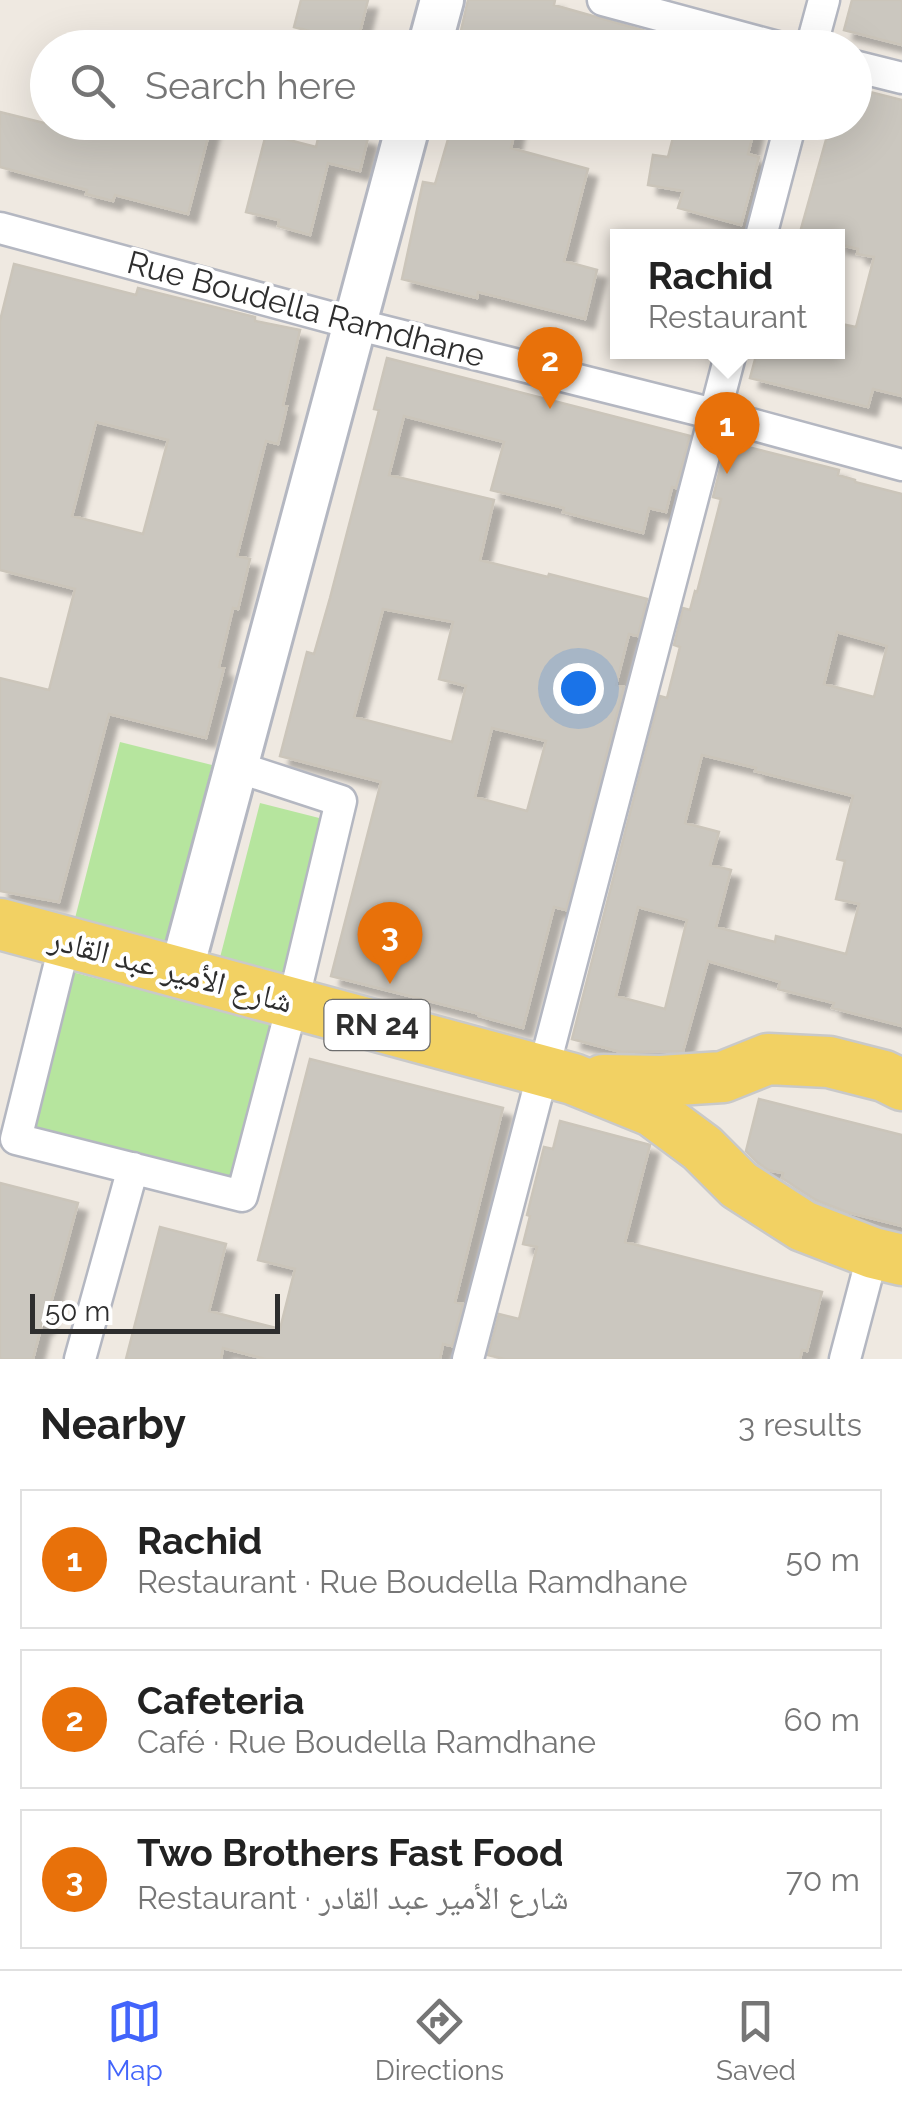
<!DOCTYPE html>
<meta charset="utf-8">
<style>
:root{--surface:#fff;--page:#f2f2f2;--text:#222;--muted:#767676;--line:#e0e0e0;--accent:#4264fb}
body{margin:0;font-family:Raleway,"Noto Naskh Arabic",sans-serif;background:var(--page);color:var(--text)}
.scale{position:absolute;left:30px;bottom:25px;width:250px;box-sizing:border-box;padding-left:10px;border:5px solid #2e2e2e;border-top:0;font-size:28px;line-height:35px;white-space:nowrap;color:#2e2e2e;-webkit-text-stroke:8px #fff;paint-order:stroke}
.you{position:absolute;left:578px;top:688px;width:35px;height:35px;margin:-25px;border:8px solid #fff;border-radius:50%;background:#1a73e8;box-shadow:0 0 0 15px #1a73e833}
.badge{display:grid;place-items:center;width:65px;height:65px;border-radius:50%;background:var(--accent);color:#fff;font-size:32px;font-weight:700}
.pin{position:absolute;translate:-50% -82px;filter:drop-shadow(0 2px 5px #0008)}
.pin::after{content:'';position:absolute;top:52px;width:35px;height:30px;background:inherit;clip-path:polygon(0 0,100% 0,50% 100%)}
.popup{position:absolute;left:610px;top:229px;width:235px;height:130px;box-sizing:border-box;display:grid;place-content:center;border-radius:0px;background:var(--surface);filter:drop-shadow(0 2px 8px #0005);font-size:32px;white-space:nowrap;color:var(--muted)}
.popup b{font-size:38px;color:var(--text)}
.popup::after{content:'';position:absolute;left:50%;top:100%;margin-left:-20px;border:20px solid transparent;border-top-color:var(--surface)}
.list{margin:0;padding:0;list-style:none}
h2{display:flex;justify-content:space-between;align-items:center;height:130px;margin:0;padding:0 40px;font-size:42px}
h2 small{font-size:32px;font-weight:400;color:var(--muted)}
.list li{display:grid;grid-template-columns:65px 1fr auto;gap:30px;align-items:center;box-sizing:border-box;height:140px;margin:0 20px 20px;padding:0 20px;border:2px solid var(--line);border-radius:0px}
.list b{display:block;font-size:38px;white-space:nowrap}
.list p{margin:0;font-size:32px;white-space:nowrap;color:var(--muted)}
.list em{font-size:32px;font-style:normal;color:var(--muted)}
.icon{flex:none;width:55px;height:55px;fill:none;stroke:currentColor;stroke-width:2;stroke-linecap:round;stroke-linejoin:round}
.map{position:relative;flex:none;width:902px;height:1359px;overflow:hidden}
.search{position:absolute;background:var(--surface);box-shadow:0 10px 40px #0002;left:30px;right:30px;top:30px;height:110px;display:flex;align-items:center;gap:25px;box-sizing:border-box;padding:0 35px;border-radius:55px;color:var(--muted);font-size:38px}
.sheet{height:610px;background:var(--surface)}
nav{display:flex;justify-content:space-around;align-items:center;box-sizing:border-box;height:140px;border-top:2px solid var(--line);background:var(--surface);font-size:28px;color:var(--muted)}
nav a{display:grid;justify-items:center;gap:5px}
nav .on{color:var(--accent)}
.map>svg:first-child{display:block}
</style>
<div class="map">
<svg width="902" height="1359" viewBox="0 0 902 1359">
<defs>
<filter id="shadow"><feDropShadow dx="9" dy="9" stdDeviation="2.5" flood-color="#0004"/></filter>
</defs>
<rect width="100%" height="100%" fill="#efe9e1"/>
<path fill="#b6e59e" d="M120,742L212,765L164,954L72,930Z
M260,803L331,821L288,991L216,973Z
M68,971L276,1024L235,1182L27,1130Z"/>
<path fill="#cbc7bf" stroke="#cbc5ba" stroke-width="2.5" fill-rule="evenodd" filter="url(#shadow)" d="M301,0H368L356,48L327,42L328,36L294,27Z
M468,0H555L554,5L681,41L680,48H457Z
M852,0H902V45L844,30Z
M854,88L902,100V396L873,389L868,407L750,378L757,352H837V323L856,327L874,257L857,254L858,249L837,244V236H799L829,129L838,131L840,122H854Z
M0,112L100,137L104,122H116L145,130L146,122H212L188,214L115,195L113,201L86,194L87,190L0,167Z
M453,122H517L511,148L588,169L564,261L597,270L585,319L478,292L477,298L402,279L423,182L435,184Z
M677,122H756L748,154L759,157L741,225L678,208L683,191L648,185L653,155L668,157Z
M321,126L368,138L360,171L328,163L310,235L278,226L279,220L246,212L266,134L316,147Z
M14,264L136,295L138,288L255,317V321L300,330L283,405L287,406L278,444L266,441L237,556L250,559L238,609L233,608L219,667L224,668L206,738L109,714L59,902L0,891V678L49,690L75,589L0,570V321ZM96,422L168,440L143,534L72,516Z
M387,358L690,436L676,488L672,487L666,512L649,508L643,533L563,512L564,508L491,490L504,442L404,416L389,475L494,500L480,560L548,577L549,574L647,599L638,636L629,634L616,685L624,687L566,910L554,907L523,1028L479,1016L480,1014L331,976L381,782L280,756L307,652L314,654L330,598L379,410L374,409ZM383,609L453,622L439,679L466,686L452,742L354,717ZM492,728L546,741L527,811L475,797Z
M732,443L839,470L838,475L855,480V482L902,494V1026L832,1008L834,1003L778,989L780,982L708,961L683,1051L621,1052L572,1039L660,696L667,698L680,647L674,645L683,608L690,610L695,591L697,592L721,499L713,497L726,445L732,446ZM837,632L887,646L874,697L824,684ZM702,755L756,768L755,771L853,796L837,859L845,861L836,899L859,904L846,954L776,936L775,942L716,927L731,870L710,865L719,832L685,823ZM638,907L687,920L665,1009L616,996Z
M310,1059L503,1108L455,1302L463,1304L452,1346L443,1344L440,1359H265L223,1348L221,1359H126L160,1227L226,1244L209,1311L280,1329L295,1269L258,1260Z
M759,1099L902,1135V1226L847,1212L816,1200L782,1178L783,1173L768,1170L757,1162L746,1151Z
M560,1121L650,1145L625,1242L822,1292L807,1351L802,1350L800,1359H504L488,1355L499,1314L519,1319L537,1247L523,1244L530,1216L527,1215L544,1147L553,1149Z
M0,1183L78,1203L45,1325L42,1324L33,1359H0Z"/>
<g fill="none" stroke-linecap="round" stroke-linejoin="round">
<g stroke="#b4b7c1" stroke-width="35">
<path id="minor" d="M603,0L781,48
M811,48L824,0
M854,66L902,78
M0,228L355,324L714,414L902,465
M761,236L791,122
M65,942L16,1139L242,1196L293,1002L341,801L237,767
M80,1359L133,1168
M468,1359L731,352
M845,1359L873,1253"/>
</g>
<g stroke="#b4b7c1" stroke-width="48">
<path id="secondary" d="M429,48L442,0
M181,972L409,122"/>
</g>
<g stroke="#c9c9c9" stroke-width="55">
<path id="primary" d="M0,924L573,1079L652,1111L702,1148L739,1185L803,1226L873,1253L902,1260
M603,1080L661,1081L723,1077L768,1059L829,1062L884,1076L902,1085"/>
</g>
<use href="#minor" stroke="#fff" stroke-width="30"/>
<use href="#secondary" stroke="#fff" stroke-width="42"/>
<use href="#primary" stroke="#f2d163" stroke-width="50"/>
</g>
<g text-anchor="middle" stroke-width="8" stroke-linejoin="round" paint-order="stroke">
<rect fill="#fff" stroke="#6d6d6d" stroke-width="2.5" x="324.5" y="1000" width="105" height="50" rx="8"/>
<g font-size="30" font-weight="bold" fill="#2e2e2e">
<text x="377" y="1035">RN 24</text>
</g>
<g font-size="32" fill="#2e2e2e" stroke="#fff">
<text transform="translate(306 309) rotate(15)" y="11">Rue Boudella Ramdhane</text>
<text transform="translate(171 970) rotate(15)" y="11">شارع الأمير عبد القادر</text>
</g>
</g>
</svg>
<div class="scale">50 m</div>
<div class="you"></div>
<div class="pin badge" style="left:727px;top:474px;background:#e8710a">1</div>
<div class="popup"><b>Rachid</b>Restaurant</div>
<div class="pin badge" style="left:550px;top:409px;background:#e8710a">2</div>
<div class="pin badge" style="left:390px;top:984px;background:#e8710a">3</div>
<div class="search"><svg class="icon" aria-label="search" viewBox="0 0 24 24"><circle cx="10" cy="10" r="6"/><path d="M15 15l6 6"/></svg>Search here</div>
</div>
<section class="sheet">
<h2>Nearby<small>3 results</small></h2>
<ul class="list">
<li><span class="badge" style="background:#e8710a">1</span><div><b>Rachid</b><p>Restaurant · Rue Boudella Ramdhane</p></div><em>50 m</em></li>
<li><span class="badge" style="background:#e8710a">2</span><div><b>Cafeteria</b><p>Café · Rue Boudella Ramdhane</p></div><em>60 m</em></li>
<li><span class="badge" style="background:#e8710a">3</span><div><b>Two Brothers Fast Food</b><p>Restaurant · شارع الأمير عبد القادر</p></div><em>70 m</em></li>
</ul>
</section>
<nav>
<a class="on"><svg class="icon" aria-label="map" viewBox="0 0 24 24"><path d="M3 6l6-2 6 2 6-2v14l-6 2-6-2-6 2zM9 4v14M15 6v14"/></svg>Map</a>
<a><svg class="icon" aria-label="directions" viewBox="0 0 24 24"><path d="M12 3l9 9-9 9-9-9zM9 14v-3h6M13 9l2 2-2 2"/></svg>Directions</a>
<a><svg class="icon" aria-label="saved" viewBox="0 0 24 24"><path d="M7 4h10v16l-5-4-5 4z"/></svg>Saved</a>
</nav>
